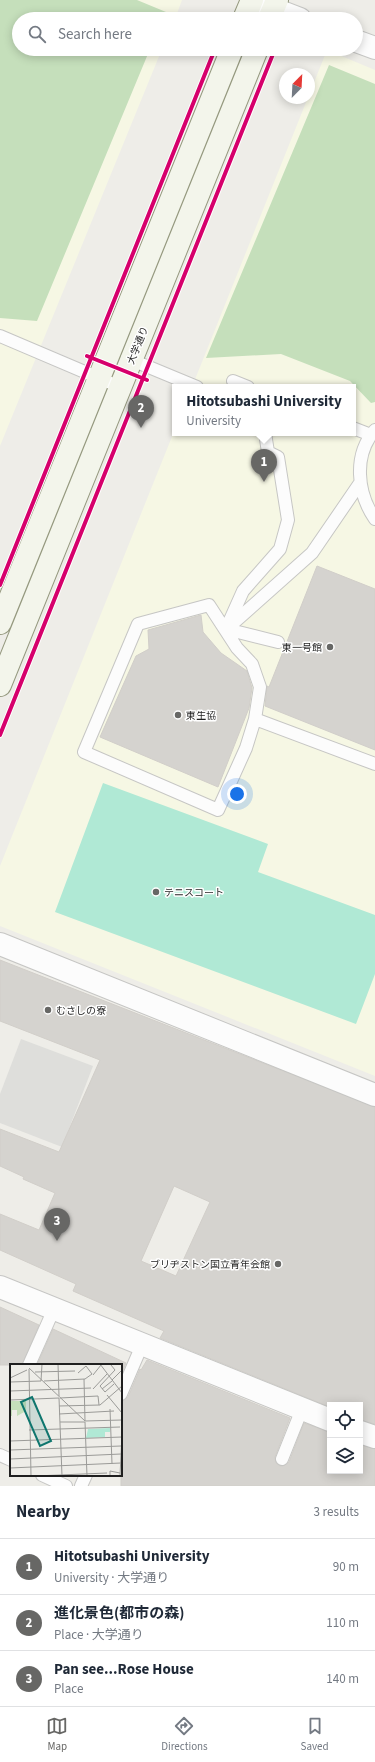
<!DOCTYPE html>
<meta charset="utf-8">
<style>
:root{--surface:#fff;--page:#f2f2f3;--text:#1f2937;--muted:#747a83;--line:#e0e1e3;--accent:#676765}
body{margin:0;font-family:"Source Sans 3","Noto Sans JP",sans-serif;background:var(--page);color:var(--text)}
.controls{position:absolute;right:12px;bottom:12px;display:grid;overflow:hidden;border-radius:0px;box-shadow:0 2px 10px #0003}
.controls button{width:36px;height:36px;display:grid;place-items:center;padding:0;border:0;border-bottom:1px solid var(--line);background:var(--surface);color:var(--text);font:20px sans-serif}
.compass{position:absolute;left:279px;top:68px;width:36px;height:36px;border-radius:50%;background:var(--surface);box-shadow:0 2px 10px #0003;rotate:24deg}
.you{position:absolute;left:237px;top:794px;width:14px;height:14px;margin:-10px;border:3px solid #fff;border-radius:50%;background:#1a73e8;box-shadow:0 0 0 6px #1a73e833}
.badge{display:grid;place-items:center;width:26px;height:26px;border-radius:50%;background:var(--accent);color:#fff;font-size:13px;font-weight:700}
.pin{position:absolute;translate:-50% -33px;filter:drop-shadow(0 1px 2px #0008)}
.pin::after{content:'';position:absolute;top:21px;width:14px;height:12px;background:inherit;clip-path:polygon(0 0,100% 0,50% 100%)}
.popup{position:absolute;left:172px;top:384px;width:184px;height:52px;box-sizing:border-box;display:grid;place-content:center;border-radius:0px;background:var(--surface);filter:drop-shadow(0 1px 3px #0005);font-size:13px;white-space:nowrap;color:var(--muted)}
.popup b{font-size:15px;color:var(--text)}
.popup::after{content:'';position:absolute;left:50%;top:100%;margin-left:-8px;border:8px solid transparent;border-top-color:var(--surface)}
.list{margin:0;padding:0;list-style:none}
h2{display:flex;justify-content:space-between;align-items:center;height:52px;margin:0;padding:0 16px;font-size:17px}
h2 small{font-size:13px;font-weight:400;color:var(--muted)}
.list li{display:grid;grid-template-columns:26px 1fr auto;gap:12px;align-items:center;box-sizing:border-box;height:56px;padding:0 16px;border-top:1px solid var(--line)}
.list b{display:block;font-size:15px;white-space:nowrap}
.list p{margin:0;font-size:13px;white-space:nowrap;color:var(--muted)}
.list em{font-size:13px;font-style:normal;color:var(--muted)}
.icon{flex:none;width:22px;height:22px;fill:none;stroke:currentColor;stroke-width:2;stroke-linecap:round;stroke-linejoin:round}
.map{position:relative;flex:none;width:375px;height:1486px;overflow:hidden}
.search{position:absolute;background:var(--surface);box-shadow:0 2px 10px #0003;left:12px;right:12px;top:12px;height:44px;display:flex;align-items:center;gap:10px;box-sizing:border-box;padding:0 14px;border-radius:22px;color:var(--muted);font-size:15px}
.sheet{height:220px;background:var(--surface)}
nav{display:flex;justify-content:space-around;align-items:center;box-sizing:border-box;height:56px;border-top:1px solid var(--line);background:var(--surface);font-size:11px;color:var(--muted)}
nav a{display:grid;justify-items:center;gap:2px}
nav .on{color:var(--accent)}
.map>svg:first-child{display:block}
</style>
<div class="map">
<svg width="375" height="1486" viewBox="0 0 375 1486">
<rect width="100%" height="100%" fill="#eeede8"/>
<path fill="#f6f7e4" d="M0,0H182L175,19H19V49H162L0,446Z
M327,50L375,70V1076L0,926V866L175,429V433H353V387H192Z"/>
<path fill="#c5dfbb" d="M0,0H137L166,12L163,19H19V49H150L37,321L0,318Z
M329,65L375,84V402L371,403L350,381L281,354L206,358Z"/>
<path fill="#b0e9d5" d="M103,783L268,844L258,872L375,915V974L356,1024L55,912Z"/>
<path fill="#dededb" d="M21,1039L93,1066L62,1147L0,1123V1094Z"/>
<path fill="#d5d3cf" stroke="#d1cec9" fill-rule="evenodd" d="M317,566L375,589V750L265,706L267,686L269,687Z
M201,615L203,632L221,653L247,671L252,688L249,708L218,787L100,737L136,656L149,649L148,630Z
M0,960L375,1107V1424L360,1420V1405H330V1407L160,1338L164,1331L73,1291L76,1284L0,1250V1214L39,1230L55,1193L23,1179L24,1177L0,1166V1129L59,1152L100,1060L0,1021ZM174,1186L210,1202L176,1276L141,1261Z
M0,1307L39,1325L22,1365H0Z
M53,1329L126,1363L121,1375V1365H37Z
M147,1360L290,1418L275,1457L276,1463L280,1466H283L289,1462L304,1423L330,1432V1471H360V1445L375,1449V1486H121V1401L128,1397L140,1369L141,1370Z"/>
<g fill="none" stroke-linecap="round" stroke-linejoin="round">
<g stroke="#c6c6c4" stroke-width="14">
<path id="lane" d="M0,336L120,387
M127,358L197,387
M233,381L248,387
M353,428L371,435
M375,430C353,455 357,493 375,519
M265,433L268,452L278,457L288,520L280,549L243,591L226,629L278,642
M209,605L237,648L252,664L260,687L255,719L246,748L218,810L84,752L138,624Z
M230,626L312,553L360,483
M255,719L375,764
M29,1365L54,1309
M121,1394L142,1345
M0,1455L11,1460
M282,1459L302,1409
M42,1475L66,1486
M81,1486L86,1475"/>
</g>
<g stroke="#c6c6c4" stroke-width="24">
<path id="street" d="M256,2L300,19
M356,41L375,48
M0,944L375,1095
M0,1287L330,1420
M360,1432L375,1437"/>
</g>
<g stroke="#95997f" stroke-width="24">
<path id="secondary" d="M244,19L252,0
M269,19L277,0
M0,623L232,49
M0,685L257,49"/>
</g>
<use href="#lane" stroke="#fcfcfc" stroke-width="12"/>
<use href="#street" stroke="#fcfcfc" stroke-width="22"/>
<use href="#secondary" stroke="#f3f5eb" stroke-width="22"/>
<g stroke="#fff" stroke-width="6">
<path id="cycleway" d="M87,356L147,380
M0,585L215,49
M0,735L275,49"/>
</g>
<use href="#cycleway" stroke="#d6006c" stroke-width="4"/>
</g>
<g fill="#676765" stroke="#fff" stroke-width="1.5">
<circle cx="330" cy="647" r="4"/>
<circle cx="178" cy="715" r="4"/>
<circle cx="156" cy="892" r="4"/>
<circle cx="48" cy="1010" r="4"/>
<circle cx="278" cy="1264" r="4"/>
</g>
<g text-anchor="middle" stroke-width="3" stroke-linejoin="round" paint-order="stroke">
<g font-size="10" fill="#1f1f1f" stroke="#fff">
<text transform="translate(137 345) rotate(-68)" y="4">大学通り</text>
</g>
<g font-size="10" fill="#1f1f1f" stroke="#fff" text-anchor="start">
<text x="322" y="651" text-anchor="end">東一号館</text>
<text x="186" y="719">東生協</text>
<text x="164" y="896">テニスコート</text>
<text x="56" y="1014">むさしの寮</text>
<text x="270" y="1268" text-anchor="end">ブリヂストン国立青年会館</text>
</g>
</g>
<g transform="translate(10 1364)">
<rect width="112" height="112" fill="#eeede8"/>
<path d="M0,37H16V47L7,52V46H2V52H0Z" fill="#c5dfbb"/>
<path d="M100,64V68H95V73L76,74L78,65Z" fill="#b0e9d5"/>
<path fill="none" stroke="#9b9b98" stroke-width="1" d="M48,0L49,32M90,0L112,29M101,1L105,6L90,22L95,28L104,20M19,4L75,57L112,56M19,5L21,112M25,8L65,7M83,11L91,1M0,14L17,6M74,15L75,57M102,16L112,6M34,17L75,15L82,10L76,2L68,9M0,18L31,17L32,0M83,25L97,10M92,25L102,17M0,27L81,24M97,31L112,49M50,34L88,32L89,41M0,36L49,34L52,112M49,42L90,41L112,22M100,45L102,100M49,50L104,47M50,58H75L77,112M19,66L110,63M0,77L112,73M0,86L111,82M0,95L111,90M0,104L111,99M25,112L97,109M100,112V107L110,109M110,112L112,70"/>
<path fill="#0f766e" fill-opacity="0.15" stroke="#0f766e" stroke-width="2" d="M22,33L41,77L30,82L11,38Z"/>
<rect width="112" height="112" fill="none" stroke="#1f1f1f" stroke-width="2"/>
</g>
</svg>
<div class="controls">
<button><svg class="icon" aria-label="locate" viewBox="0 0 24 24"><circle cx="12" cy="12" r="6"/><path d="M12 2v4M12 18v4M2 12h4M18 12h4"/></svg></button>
<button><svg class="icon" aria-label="layers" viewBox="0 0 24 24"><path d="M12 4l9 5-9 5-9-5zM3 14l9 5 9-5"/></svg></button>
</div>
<svg class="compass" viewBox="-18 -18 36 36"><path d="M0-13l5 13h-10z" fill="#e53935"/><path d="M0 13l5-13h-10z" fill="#747a83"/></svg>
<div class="you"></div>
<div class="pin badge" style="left:264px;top:482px">1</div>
<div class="popup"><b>Hitotsubashi University</b>University</div>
<div class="pin badge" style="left:141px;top:428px">2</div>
<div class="pin badge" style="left:57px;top:1241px">3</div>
<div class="search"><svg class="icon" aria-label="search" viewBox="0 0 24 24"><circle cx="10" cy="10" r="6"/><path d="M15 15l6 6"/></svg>Search here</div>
</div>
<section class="sheet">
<h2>Nearby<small>3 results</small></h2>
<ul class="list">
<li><span class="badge">1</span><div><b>Hitotsubashi University</b><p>University · 大学通り</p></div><em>90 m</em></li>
<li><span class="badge">2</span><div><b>進化景色(都市の森)</b><p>Place · 大学通り</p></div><em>110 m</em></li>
<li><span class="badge">3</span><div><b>Pan see...Rose House</b><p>Place</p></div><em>140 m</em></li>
</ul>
</section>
<nav>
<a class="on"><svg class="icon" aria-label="map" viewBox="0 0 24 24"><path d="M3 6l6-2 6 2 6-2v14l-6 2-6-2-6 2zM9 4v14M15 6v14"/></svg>Map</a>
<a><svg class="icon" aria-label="directions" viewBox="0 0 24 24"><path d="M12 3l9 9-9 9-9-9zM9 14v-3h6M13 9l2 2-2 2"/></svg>Directions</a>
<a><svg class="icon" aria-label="saved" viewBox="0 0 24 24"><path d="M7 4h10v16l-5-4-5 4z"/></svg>Saved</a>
</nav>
